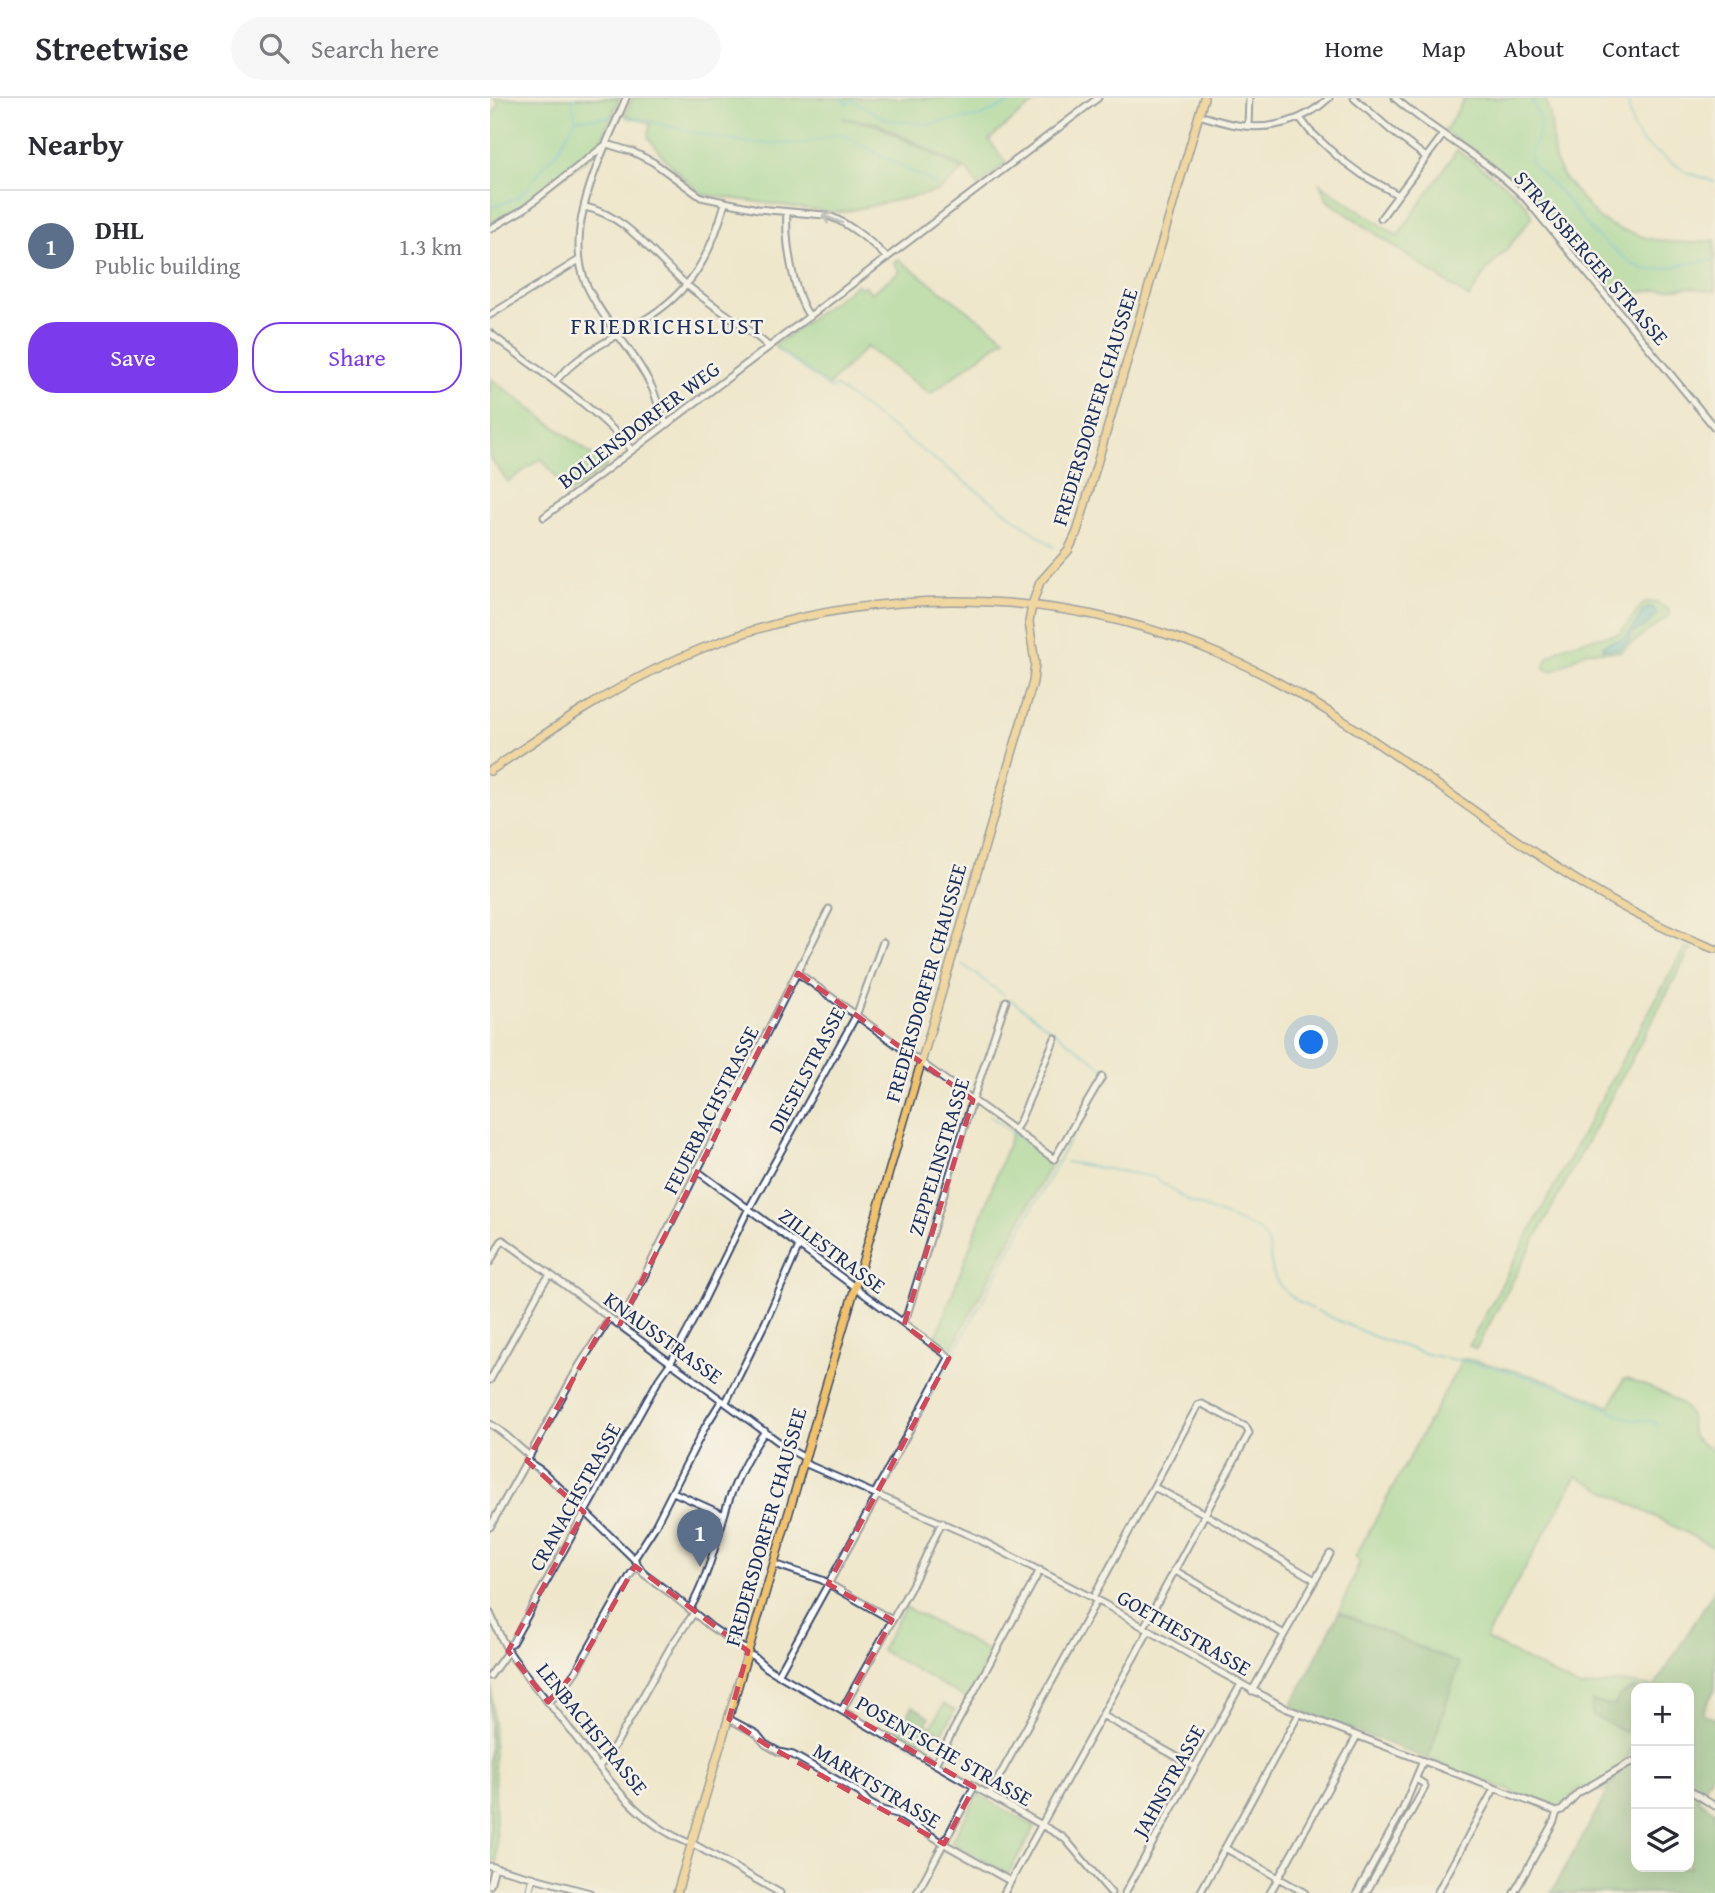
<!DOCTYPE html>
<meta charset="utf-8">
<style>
:root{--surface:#fff;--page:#f7f7f7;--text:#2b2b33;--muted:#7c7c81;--line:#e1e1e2;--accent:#7c3aed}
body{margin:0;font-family:"Gentium Book Plus",serif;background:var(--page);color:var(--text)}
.controls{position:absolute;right:21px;bottom:21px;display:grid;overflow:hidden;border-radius:14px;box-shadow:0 7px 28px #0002}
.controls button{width:63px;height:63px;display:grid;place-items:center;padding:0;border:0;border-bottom:2px solid var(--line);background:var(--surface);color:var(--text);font:35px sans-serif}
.you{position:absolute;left:822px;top:945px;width:24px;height:24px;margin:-18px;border:5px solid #fff;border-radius:50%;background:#1a73e8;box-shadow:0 0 0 10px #1a73e833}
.badge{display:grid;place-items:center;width:46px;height:46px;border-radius:50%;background:var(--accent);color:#fff;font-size:23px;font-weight:700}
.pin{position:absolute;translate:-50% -58px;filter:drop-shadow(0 2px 4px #0008)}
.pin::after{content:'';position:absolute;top:37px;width:24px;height:21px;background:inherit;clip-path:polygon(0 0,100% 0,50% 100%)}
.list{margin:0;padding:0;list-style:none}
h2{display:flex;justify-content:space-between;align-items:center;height:91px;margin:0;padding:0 28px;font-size:30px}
h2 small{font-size:23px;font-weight:400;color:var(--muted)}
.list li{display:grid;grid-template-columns:46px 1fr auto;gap:21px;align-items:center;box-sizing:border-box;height:112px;padding:0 28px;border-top:2px solid var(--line)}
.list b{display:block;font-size:26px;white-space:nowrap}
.list p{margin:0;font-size:23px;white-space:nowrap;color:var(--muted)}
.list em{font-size:23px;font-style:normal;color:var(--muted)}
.actions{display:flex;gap:14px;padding:21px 28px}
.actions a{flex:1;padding:16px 0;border:2px solid var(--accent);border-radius:28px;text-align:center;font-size:24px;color:var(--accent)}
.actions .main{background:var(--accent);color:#fff}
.icon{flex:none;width:38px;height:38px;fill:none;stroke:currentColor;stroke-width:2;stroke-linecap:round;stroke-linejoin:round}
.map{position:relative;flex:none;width:1225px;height:1795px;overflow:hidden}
header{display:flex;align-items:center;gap:42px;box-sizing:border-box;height:98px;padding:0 35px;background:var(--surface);border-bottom:2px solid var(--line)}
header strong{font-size:33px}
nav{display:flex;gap:38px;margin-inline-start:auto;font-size:24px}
.search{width:490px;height:63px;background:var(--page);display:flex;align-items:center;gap:18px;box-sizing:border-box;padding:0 24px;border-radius:38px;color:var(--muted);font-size:26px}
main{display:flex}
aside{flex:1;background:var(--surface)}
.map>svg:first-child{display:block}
</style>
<header>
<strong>Streetwise</strong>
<div class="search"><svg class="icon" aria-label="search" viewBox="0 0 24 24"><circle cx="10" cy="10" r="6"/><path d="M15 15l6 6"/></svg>Search here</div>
<nav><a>Home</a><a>Map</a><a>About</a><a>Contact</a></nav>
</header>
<main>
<aside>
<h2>Nearby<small></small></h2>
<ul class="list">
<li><span class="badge" style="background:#5c6f8a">1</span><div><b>DHL</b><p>Public building</p></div><em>1.3 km</em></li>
</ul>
<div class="actions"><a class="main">Save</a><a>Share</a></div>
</aside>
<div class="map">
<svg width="1225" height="1795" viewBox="0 0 1225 1795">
<rect width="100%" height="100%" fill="#f7f3e8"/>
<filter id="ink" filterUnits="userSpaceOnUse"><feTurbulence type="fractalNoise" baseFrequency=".0143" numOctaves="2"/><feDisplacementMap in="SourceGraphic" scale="14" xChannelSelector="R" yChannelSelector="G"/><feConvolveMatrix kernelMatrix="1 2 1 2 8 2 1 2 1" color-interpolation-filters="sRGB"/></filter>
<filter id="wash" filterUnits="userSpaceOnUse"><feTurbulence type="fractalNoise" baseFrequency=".00686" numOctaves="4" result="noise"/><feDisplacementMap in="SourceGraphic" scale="28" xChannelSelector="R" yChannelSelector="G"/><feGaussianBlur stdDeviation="1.57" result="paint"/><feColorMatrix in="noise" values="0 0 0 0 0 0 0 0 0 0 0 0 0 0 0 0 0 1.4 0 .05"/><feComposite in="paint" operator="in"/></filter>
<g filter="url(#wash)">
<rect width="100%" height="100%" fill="#efe7cc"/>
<path fill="#8cd38d" stroke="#548176" stroke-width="2" d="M4,0H129L111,44L114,47L50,97L0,127V25L2,17L9,7Z
M142,0H552L527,18L499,42L516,65L488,88L476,71L387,25L352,20L386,27L474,72L449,93L353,114H338L211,96L174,60L158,39L160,25L135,17Z
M975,0H1055L1061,21L1064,58L1067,67L1072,78L1108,120L1128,131L1143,135L1156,140L1181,144L1207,145L1225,142V193L1198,189L1129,196L1042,95L955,33Z
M967,52C985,66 1038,98 1042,119L1017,151L997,172L979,200L837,102L830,86L908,138Z
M408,161L515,240L440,296L376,249L338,288L284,248L367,186L370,190L375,187L381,195L410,173L404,165Z
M0,280L117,368L79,396L51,360L18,384L0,360Z
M1156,504H1166L1179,512V518L1130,554L1097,553L1067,571L1061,573L1054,571C1056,545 1106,540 1127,536C1140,529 1144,512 1156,504Z
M1195,849L1205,852H1201L1199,854L986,1251L979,1247L1131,964Z
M523,1033L562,1064L459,1255L442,1243L449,1232Z
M971,1260C1022,1271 1072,1284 1118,1308H1120L1134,1281H1137C1153,1287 1192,1299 1199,1316C1202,1321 1200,1327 1201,1332C1203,1344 1216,1348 1225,1353V1450L1087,1378L996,1539V1541L1090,1590L1132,1584L1165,1589L1164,1590H1146L1130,1597L1125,1608L1103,1604L1135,1634L1146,1628C1146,1651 1129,1674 1117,1693L1089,1690L1069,1712L938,1661L969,1566L849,1514L870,1464L865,1459L969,1268Z
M415,1509L502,1555L477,1601L391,1552Z
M0,1586L2,1588L7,1764L0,1762Z
M454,1606L465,1612L452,1635L441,1629Z
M488,1696L545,1729L518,1776L461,1744Z"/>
<path fill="#71b578" stroke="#46726b" stroke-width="2" d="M1225,1491V1591L1212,1615L1225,1620V1671L1208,1702L1225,1713V1795H1061L1132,1668L1146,1638V1769H1199V1590H1164Z
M849,1514L969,1566L938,1661L801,1609Z
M1146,1591V1628L1136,1634L1102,1617V1604L1125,1608L1130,1597Z
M423,1608L440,1619L436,1625L440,1628L428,1649L406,1637Z"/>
<path fill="#4ab8c5" stroke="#327492" stroke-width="2" d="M1162,509L1167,516L1156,528L1141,535L1138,544L1129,551H1113V548C1119,542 1122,545 1129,542C1140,538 1149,522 1153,512Z"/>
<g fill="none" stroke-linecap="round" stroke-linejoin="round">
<path stroke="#4ab8c5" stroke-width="2" d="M350,0L357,6L362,2L397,22L436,26L489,19L530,0
M1041,0L1050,22L1049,34L1040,56L1041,65L1070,94L1106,138L1144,167L1157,172H1165L1217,162L1225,163
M1137,0L1143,30L1153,45L1196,74L1225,84
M136,20L149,21L228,40L263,45L310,46L351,36L449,88
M86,21L119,19L126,17
M0,110L26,100L38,90L57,63L66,55L86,21L82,4L84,0
M287,251L341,291L345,288L564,449
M472,866L514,897
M499,1017L560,1063
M576,1064L664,1079L699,1103L765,1130C783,1141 778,1157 783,1174C788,1192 807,1203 822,1211
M827,1213L885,1239L940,1257L1004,1269L1077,1291L1132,1318L1144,1322H1158L1168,1327
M419,1338L561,1076L618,973L520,901
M391,1390L400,1374"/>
</g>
</g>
<g filter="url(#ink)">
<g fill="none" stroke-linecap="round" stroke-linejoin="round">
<g stroke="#3b4b6e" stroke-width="9">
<path id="minor" d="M136,0C114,53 71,130 97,188C109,214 128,236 144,259C151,270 158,280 163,292C168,303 169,316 177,326
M864,0L903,34L936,59
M905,0C946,36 997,61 1035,100L1225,330
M709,17C722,21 734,25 747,27C780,33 815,23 839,0
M810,20L820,33L848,59L871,76L908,97
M758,28L759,0
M117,46L143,54L163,64L211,99L268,111L334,117C352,120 385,146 397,160
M95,109C139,118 164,160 197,187C222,209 255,226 279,249
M297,114C295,143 303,196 320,219
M891,120L953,37
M0,131L34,111L114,48
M0,217L89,162
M0,235C47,273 102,305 142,352
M65,284C89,255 122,241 154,222C201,194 221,157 235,105
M54,419L608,0
M308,875L564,1061L612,979
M525,1031L529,1025L565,940
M206,1072L458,1258L459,1260L385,1395
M0,1164L11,1144L13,1142L16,1144L297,1350L315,1360
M412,1224L417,1217L480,1010L516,903
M130,1226L339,811
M0,1282L53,1186L60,1177
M236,1304L276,1223L309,1148
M0,1326C15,1334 26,1348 40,1358
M37,1363L52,1373L85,1404L144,1461L154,1476L180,1495L221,1529L251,1549L258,1552
M314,1365L486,1440L616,1507L721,1569L795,1610L1067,1714
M664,1389L715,1416L825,1482
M183,1394L234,1417
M0,1429L89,1268L119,1221
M144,1461L164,1430L215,1329L232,1302
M284,1466L332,1482L402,1522
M684,1472L794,1536
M603,1500L708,1307L712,1306L756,1329L759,1335L654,1529
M200,1511C216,1483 225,1449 234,1418C242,1388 257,1359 275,1333
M0,1515C6,1528 11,1542 19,1554C35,1578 56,1601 75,1625C110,1671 147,1728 205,1747L290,1795
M16,1548L22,1545L169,1281L181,1264L213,1204L256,1116L366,918L393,844
M257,1556L263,1558L277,1570L571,1738L576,1742L621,1795
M288,1577L388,1396
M0,1578L18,1553
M762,1593L840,1456
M58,1604L71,1594L86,1573L142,1474L148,1468
M352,1612L422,1487L452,1424
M612,1617L705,1669
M239,1621L267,1636L275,1646L289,1654L303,1657L370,1695L379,1705L392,1712L407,1716L458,1748L520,1783
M445,1666L550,1472
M109,1669L127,1644L181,1548L204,1515
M1199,1692L1225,1708
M499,1697L607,1502
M1067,1714L1072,1712L1088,1695L1139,1665L1146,1663
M735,1750L815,1795
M0,1768L100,1795
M0,1787L5,1769
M39,1795L43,1779
M427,1795L484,1689
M514,1795L659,1532
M635,1795L751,1586
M710,1795L809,1616
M780,1795L867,1638
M867,1795L912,1713L933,1663
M876,1795L935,1689L934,1686L926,1681
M947,1795L1004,1691
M1024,1795L1064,1723L1067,1714"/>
</g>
<g stroke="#3b4b6e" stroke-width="10">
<path id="major" d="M0,673C60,632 120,591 187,561C359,484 563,484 736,559C777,576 817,600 855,624C977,701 1087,801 1225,851
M187,1795L543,584L545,565L539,524L542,507L550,484L578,453L587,434L714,0"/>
</g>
<use href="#minor" stroke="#fff" stroke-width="5"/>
<use href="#major" stroke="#f2c26a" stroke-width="7"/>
</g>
<defs><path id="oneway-shaft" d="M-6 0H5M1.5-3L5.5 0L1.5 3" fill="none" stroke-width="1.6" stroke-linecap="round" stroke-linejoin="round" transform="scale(1.75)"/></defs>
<use stroke="#8d97ae" href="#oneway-shaft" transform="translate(342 121) rotate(-159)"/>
</g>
<path d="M0 0H1225V1795H0ZM308,875L483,1002L414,1227L459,1260L338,1486L402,1522L352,1612L484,1689L454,1746L275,1646L239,1621L258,1553L145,1468L86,1573L58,1604L18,1553L94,1414L37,1363L109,1235L119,1221L130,1226Z" fill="#efe7cc" fill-opacity=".55" fill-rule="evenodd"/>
<path fill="none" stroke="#d1495b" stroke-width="5" stroke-dasharray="14 9" stroke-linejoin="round" d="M308,875L483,1002L414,1227L459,1260L338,1486L402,1522L352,1612L484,1689L454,1746L275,1646L239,1621L258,1553L145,1468L86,1573L58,1604L18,1553L94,1414L37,1363L109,1235L119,1221L130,1226Z"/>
<g text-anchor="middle" stroke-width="5" stroke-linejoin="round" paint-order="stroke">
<g font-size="21" fill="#1b2f5e" stroke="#f7f3e8">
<text transform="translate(1101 160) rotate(49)" y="7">STRAUSBERGER STRASSE</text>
<text transform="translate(605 309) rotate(-73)" y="7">FREDERSDORFER CHAUSSEE</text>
<text transform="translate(149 327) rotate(-37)" y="7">BOLLENSDORFER WEG</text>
<text transform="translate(436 885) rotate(-74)" y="7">FREDERSDORFER CHAUSSEE</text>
<text transform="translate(317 972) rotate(-62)" y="7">DIESELSTRASSE</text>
<text transform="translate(221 1012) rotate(-63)" y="7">FEUERBACHSTRASSE</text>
<text transform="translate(449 1059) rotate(-73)" y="7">ZEPPELINSTRASSE</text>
<text transform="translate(342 1153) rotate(37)" y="7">ZILLESTRASSE</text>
<text transform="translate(173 1240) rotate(36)" y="7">KNAUSSTRASSE</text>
<text transform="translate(85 1399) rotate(-61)" y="7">CRANACHSTRASSE</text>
<text transform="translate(276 1429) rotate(-74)" y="7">FREDERSDORFER CHAUSSEE</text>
<text transform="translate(694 1535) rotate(30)" y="7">GOETHESTRASSE</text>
<text transform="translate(102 1631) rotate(51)" y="7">LENBACHSTRASSE</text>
<text transform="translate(454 1653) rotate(30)" y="7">POSENTSCHE STRASSE</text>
<text transform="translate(679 1683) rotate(-61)" y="7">JAHNSTRASSE</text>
<text transform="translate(387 1688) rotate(31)" y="7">MARKTSTRASSE</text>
</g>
<g font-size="23" letter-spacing="2" fill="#1b2f5e" stroke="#f7f3e8">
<text x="178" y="236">FRIEDRICHSLUST</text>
</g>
</g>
</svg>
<div class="controls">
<button>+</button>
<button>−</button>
<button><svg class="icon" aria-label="layers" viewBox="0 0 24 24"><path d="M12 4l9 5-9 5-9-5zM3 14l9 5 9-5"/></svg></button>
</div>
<div class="you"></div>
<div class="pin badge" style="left:210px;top:1469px;background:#5c6f8a">1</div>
</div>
</main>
